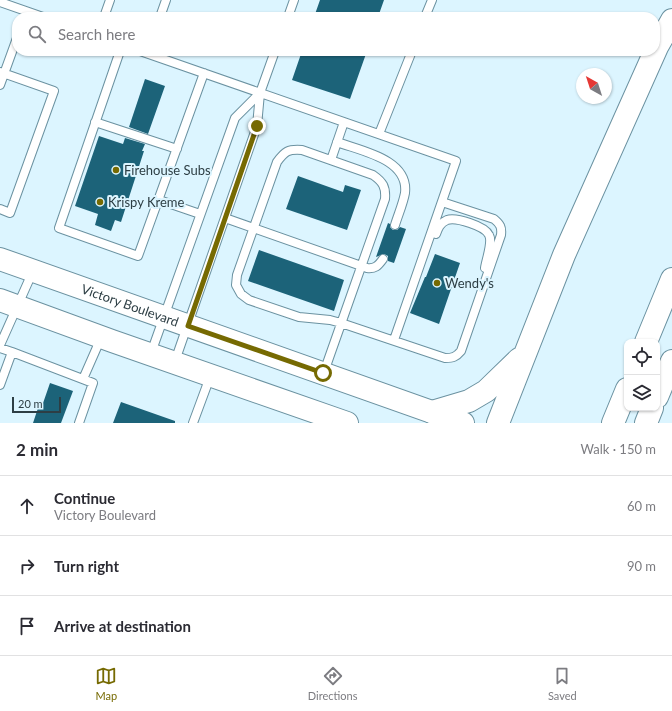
<!DOCTYPE html>
<meta charset="utf-8">
<style>
:root{--surface:#fff;--page:#f7f7f7;--text:#2b2b33;--muted:#7c7c81;--line:#e1e1e2;--accent:#766a02}
body{margin:0;font-family:Lato,sans-serif;background:var(--page);color:var(--text)}
.controls{position:absolute;right:12px;bottom:12px;display:grid;overflow:hidden;border-radius:8px;box-shadow:0 1px 3px #0004}
.controls button{width:36px;height:36px;display:grid;place-items:center;padding:0;border:0;border-bottom:1px solid var(--line);background:var(--surface);color:var(--text);font:20px sans-serif}
.compass{position:absolute;left:576px;top:68px;width:36px;height:36px;border-radius:50%;background:var(--surface);box-shadow:0 1px 3px #0004;rotate:321deg}
.scale{position:absolute;left:12px;bottom:10px;width:49px;box-sizing:border-box;padding-left:4px;border:2px solid #2d3e44;border-top:0;font-size:11px;line-height:14px;white-space:nowrap;color:#2d3e44;-webkit-text-stroke:3px #dcf5ff;paint-order:stroke}
.stop{position:absolute;width:12px;height:12px;margin:-9px;border:3px solid #766a02;border-radius:50%;background:#fff}
.stop.end{background:#766a02;border-color:#fff;box-shadow:0 1px 4px #0008}
.list{margin:0;padding:0;list-style:none}
h2{display:flex;justify-content:space-between;align-items:center;height:52px;margin:0;padding:0 16px;font-size:17px}
h2 small{font-size:13px;font-weight:400;color:var(--muted)}
.list li{display:grid;grid-template-columns:26px 1fr auto;gap:12px;align-items:center;box-sizing:border-box;height:60px;padding:0 16px;border-top:1px solid var(--line)}
.list b{display:block;font-size:15px;white-space:nowrap}
.list p{margin:0;font-size:13px;white-space:nowrap;color:var(--muted)}
.list em{font-size:13px;font-style:normal;color:var(--muted)}
.icon{flex:none;width:22px;height:22px;fill:none;stroke:currentColor;stroke-width:2;stroke-linecap:round;stroke-linejoin:round}
.map{position:relative;flex:none;width:672px;height:423px;overflow:hidden}
.search{position:absolute;background:var(--surface);box-shadow:0 1px 3px #0004;left:12px;right:12px;top:12px;height:44px;display:flex;align-items:center;gap:10px;box-sizing:border-box;padding:0 14px;border-radius:16px;color:var(--muted);font-size:15px}
.sheet{height:232px;background:var(--surface)}
nav{display:flex;justify-content:space-around;align-items:center;box-sizing:border-box;height:56px;border-top:1px solid var(--line);background:var(--surface);font-size:11px;color:var(--muted)}
nav a{display:grid;justify-items:center;gap:2px}
nav .on{color:var(--accent)}
.map>svg:first-child{display:block}
</style>
<div class="map">
<svg width="672" height="423" viewBox="0 0 672 423">
<rect width="100%" height="100%" fill="#dcf5ff"/>
<path fill="#1c6379" d="M320,0H384L378,17H314Z
M302,51H367L350,99L292,80Z
M145,79L165,86L148,134L129,127Z
M99,136L123,144L125,138L145,144L142,151H144L121,222L115,220L111,231L95,225L98,214L75,206Z
M298,176L343,192L345,185L361,190L347,230L286,209Z
M388,223L390,224V227L393,230H397L400,227L406,229L394,263L388,261V256L384,254L376,257Z
M259,250L344,280L334,311L248,281Z
M435,254L460,263L439,324L410,313L425,277H426Z
M50,383L73,391L61,423H33L38,408L41,409Z
M121,402L175,421V423H113Z"/>
<g fill="none" stroke-linecap="round" stroke-linejoin="round">
<g stroke="#6b92a1" stroke-width="10">
<path id="service" d="M0,2L43,17
M104,17L110,0
M160,17L166,0
M288,17L294,0
M425,17L432,0
M120,51L59,228L138,256L204,73
M140,51L456,161L394,340
M0,72L54,91L10,213L0,209
M0,85L17,38
M95,122L177,149
M379,134L412,51
M337,142C361,151 409,159 405,193C403,204 398,215 395,225
M331,160L344,122
M159,200L200,214
M225,218L367,268C375,269 378,266 383,259
M436,234C438,228 440,223 447,220C456,217 485,226 489,235C493,242 486,260 485,268
M0,345L33,271
M0,348L12,352L0,385
M12,352L93,383L79,423
M151,353L235,118L260,93
M175,361L257,126L260,93L275,51
M324,372C344,314 365,257 385,199C386,187 383,182 373,175L302,150C288,149 285,151 277,162L237,275L236,285L241,294L249,300L299,317L330,320L341,323L445,358C453,358 456,357 461,351L501,235C502,227 500,224 494,219L442,202
M83,379L101,338
M193,423L210,377"/>
</g>
<g stroke="#6b92a1" stroke-width="24">
<g id="secondary">
<path id="s1" d="M0,259L463,423"/>
<path d="M0,300L112,341L347,423"/>
</g>
</g>
<g stroke="#6b92a1" stroke-width="24">
<path id="motorway" d="M646,342L672,279
M657,397L672,361
M432,412L469,401L486,391L519,359
M498,423L564,255L657,47L672,20
M613,423L627,389
M646,423L652,408"/>
</g>
<use href="#service" stroke="#fff" stroke-width="8"/>
<use href="#secondary" stroke="#fff" stroke-width="22"/>
<use href="#motorway" stroke="#fff" stroke-width="22"/>
</g>
<g fill="none" stroke-linecap="round" stroke-linejoin="round">
<path stroke="#766a02" stroke-width="5" d="M257,126L188,326L323,373"/>
</g>
<g fill="#766a02" stroke="#dcf5ff" stroke-width="1.5">
<circle cx="116" cy="170" r="4"/>
<circle cx="100" cy="202" r="4"/>
<circle cx="437" cy="283" r="4"/>
</g>
<g text-anchor="middle" stroke-width="4" stroke-linejoin="round" paint-order="stroke">
<g font-size="13" fill="#2d3e44" stroke="#dcf5ff" text-anchor="start">
<text x="124" y="175">Firehouse Subs</text>
<text x="108" y="207">Krispy Kreme</text>
<text x="445" y="288">Wendy's</text>
</g>
<g font-size="13" fill="#2d3e44" stroke="#dcf5ff">
<text dy="5" stroke="none"><textPath href="#s1" startOffset="138">Victory Boulevard</textPath></text>
</g>
</g>
</svg>
<div class="controls">
<button><svg class="icon" aria-label="locate" viewBox="0 0 24 24"><circle cx="12" cy="12" r="6"/><path d="M12 2v4M12 18v4M2 12h4M18 12h4"/></svg></button>
<button><svg class="icon" aria-label="layers" viewBox="0 0 24 24"><path d="M12 4l9 5-9 5-9-5zM3 14l9 5 9-5"/></svg></button>
</div>
<svg class="compass" viewBox="-18 -18 36 36"><path d="M0-13l5 13h-10z" fill="#e53935"/><path d="M0 13l5-13h-10z" fill="#7c7c81"/></svg>
<div class="scale">20 m</div>
<div class="stop" style="left:323px;top:373px"></div>
<div class="stop end" style="left:257px;top:126px"></div>
<div class="search"><svg class="icon" aria-label="search" viewBox="0 0 24 24"><circle cx="10" cy="10" r="6"/><path d="M15 15l6 6"/></svg>Search here</div>
</div>
<section class="sheet">
<h2>2 min<small>Walk · 150 m</small></h2>
<ul class="list">
<li><svg class="icon" aria-label="ahead" viewBox="0 0 24 24"><path d="M12 20V5M6 11l6-6 6 6"/></svg><div><b>Continue</b><p>Victory Boulevard</p></div><em>60 m</em></li>
<li><svg class="icon" aria-label="right" viewBox="0 0 24 24"><path d="M7 20v-9h11M14 6l5 5-5 5"/></svg><div><b>Turn right</b></div><em>90 m</em></li>
<li><svg class="icon" aria-label="arrive" viewBox="0 0 24 24"><path d="M6 21V4h12l-3 4 3 4H6"/></svg><div><b>Arrive at destination</b></div></li>
</ul>
</section>
<nav>
<a class="on"><svg class="icon" aria-label="map" viewBox="0 0 24 24"><path d="M3 6l6-2 6 2 6-2v14l-6 2-6-2-6 2zM9 4v14M15 6v14"/></svg>Map</a>
<a><svg class="icon" aria-label="directions" viewBox="0 0 24 24"><path d="M12 3l9 9-9 9-9-9zM9 14v-3h6M13 9l2 2-2 2"/></svg>Directions</a>
<a><svg class="icon" aria-label="saved" viewBox="0 0 24 24"><path d="M7 4h10v16l-5-4-5 4z"/></svg>Saved</a>
</nav>
